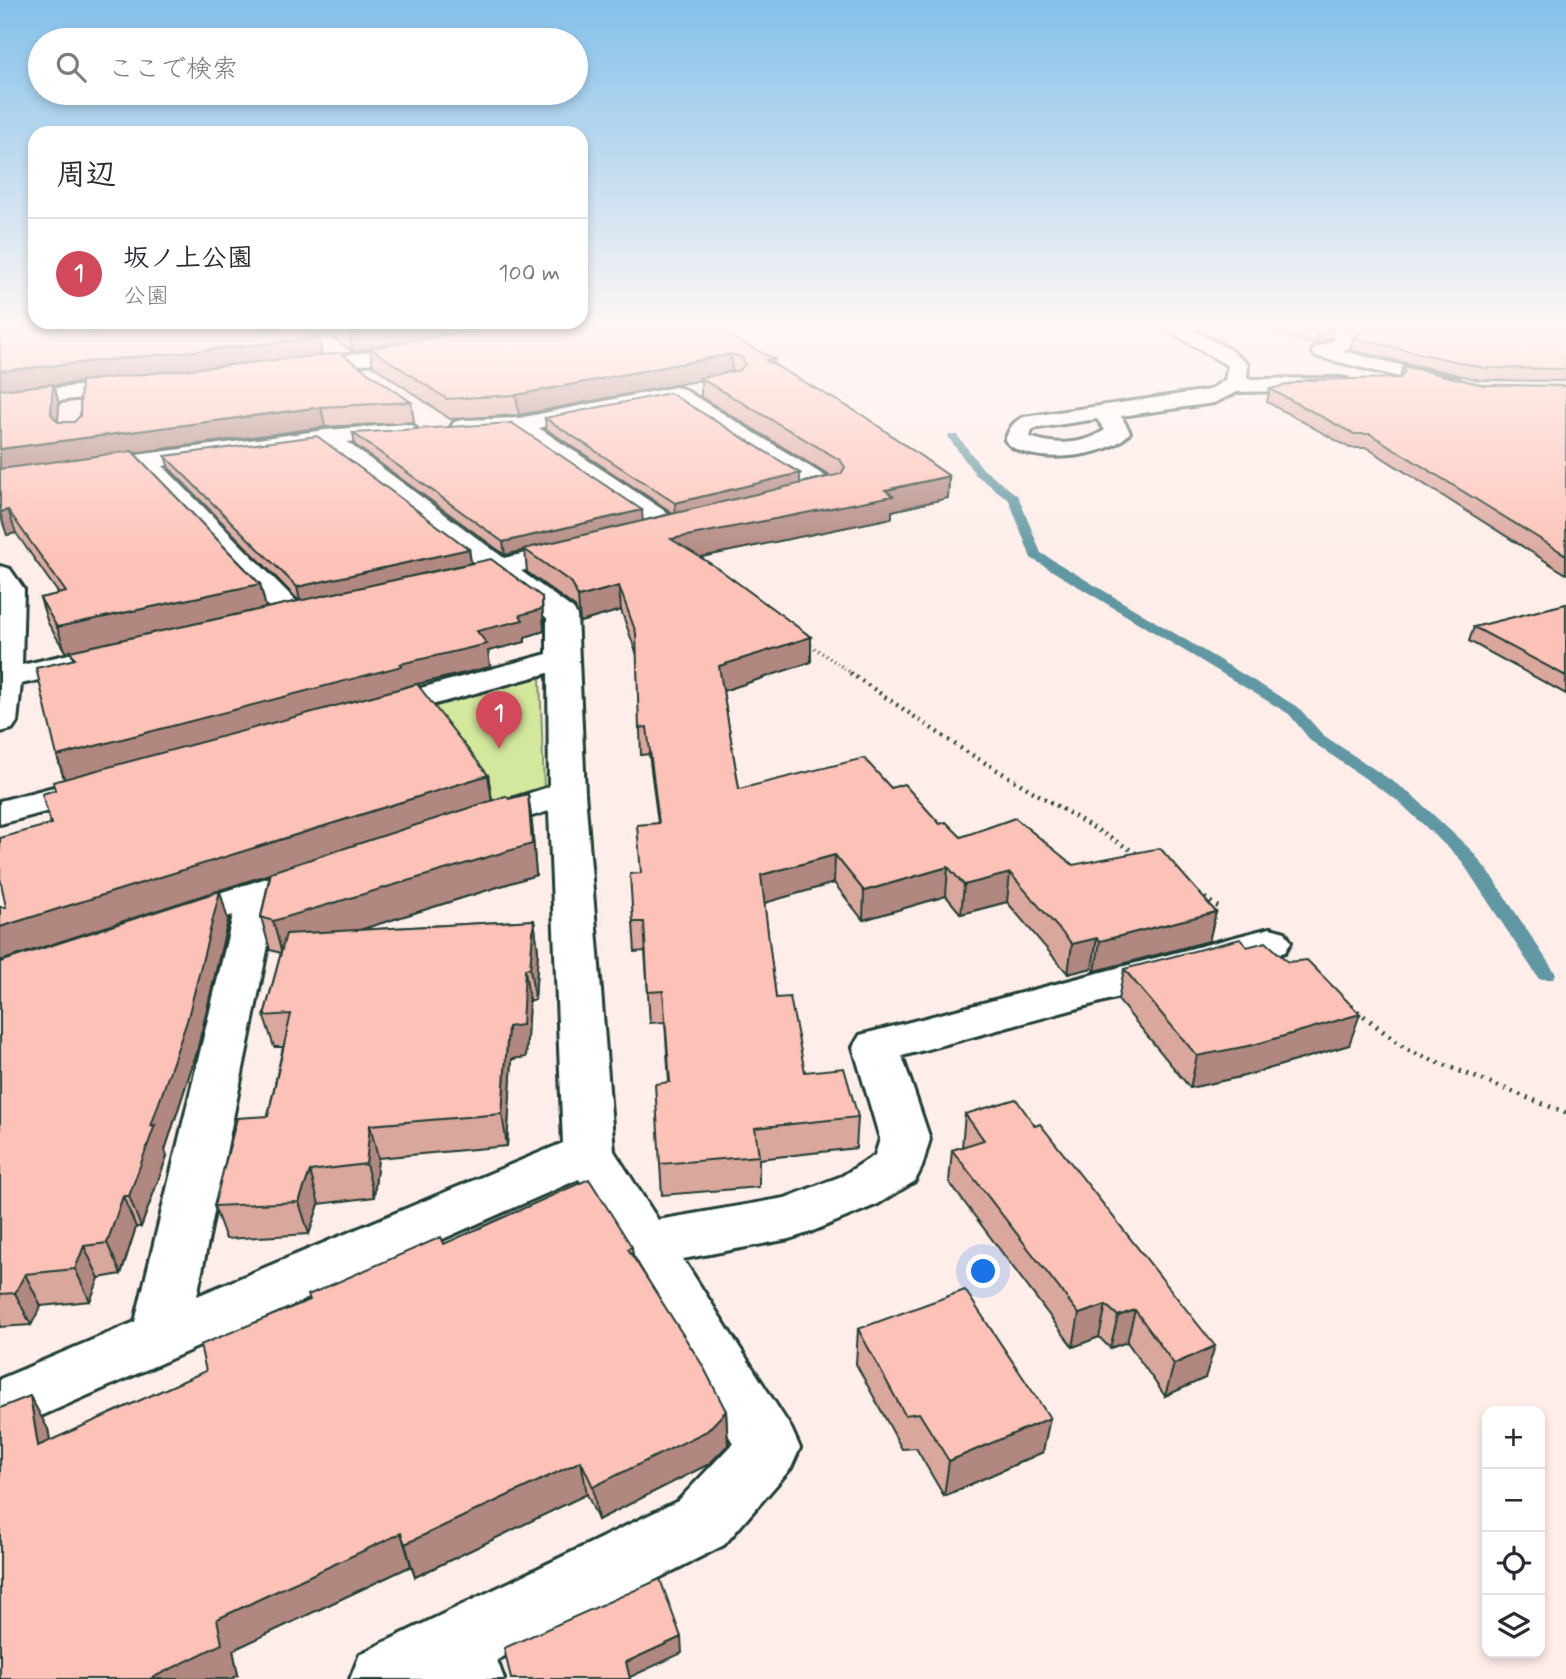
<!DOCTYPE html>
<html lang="ja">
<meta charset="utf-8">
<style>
:root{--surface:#fff;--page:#f2f2f3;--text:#2b2b33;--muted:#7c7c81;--line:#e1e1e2;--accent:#d1495b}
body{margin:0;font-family:Mynerve,"Klee One",sans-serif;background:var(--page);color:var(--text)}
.controls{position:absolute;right:21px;bottom:21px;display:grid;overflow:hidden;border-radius:14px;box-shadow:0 4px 10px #0003}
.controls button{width:63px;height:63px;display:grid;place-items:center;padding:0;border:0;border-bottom:2px solid var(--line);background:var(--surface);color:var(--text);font:35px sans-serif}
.you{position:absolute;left:984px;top:1272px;width:24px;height:24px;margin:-18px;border:5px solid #fff;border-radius:50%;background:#1a73e8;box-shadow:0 0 0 10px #1a73e833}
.badge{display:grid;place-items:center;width:46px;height:46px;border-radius:50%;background:var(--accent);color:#fff;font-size:23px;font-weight:700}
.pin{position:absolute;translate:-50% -58px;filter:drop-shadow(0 2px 4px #0008)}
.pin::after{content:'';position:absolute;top:37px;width:24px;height:21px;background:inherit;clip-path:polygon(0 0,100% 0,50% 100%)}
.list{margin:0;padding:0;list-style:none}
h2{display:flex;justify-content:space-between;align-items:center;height:91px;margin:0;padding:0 28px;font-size:30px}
h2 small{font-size:23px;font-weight:400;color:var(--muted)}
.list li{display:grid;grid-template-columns:46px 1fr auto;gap:21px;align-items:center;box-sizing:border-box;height:112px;padding:0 28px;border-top:2px solid var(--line)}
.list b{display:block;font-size:26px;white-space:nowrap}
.list p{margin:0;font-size:23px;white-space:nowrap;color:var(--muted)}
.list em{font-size:23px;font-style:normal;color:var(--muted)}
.icon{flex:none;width:38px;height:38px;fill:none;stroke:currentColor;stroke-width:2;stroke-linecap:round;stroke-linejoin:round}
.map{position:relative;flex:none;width:1566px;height:1679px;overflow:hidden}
.search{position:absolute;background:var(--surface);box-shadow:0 4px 10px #0003;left:28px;top:28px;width:560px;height:77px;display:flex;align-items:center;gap:18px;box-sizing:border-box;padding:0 24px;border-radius:38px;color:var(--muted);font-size:26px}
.panel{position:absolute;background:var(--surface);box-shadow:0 4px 10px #0003;left:28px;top:126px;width:560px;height:203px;border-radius:21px}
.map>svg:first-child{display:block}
</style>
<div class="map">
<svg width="1566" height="1679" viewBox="0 0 1566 1679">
<rect width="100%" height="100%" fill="#feede9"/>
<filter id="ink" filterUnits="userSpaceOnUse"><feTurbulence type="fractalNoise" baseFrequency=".0143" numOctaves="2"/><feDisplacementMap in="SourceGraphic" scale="14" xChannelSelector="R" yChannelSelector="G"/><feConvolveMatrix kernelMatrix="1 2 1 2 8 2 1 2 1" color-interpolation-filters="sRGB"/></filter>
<g filter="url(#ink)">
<path fill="#d3e89d" stroke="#799268" stroke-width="2" d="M540,677L544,788L497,804L425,709Z"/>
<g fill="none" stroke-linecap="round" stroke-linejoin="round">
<path fill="#6097a2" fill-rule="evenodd" d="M949,435H957L983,469L1018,496L1041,553L1299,708L1323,735L1410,793L1472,851L1490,874L1556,974L1553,979H1539L1460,859L1398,801L1311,741L1289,714L1031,558L1009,500L975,474L948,437Z"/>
<g stroke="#1f3d34" stroke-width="6">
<path id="minor" d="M1162,327H1187L1229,349L1248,364L1247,379L1339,378L1347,379L1350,384L1347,389L1339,390L1237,392L1214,403L1121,416L1130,432C1111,459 1024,467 1005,440C1010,428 1012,422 1024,417L1209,390L1225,380L1228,366ZM1097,419L1105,430C1083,445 1055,446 1030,437L1032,430L1037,428Z
M1319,327C1335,327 1350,326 1362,339L1359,343L1342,351L1459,379L1462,384L1459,389L1451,390L1315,356L1312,352L1315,348L1336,339Z
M422,344L429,346L432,350L429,354L301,374L294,372L291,368L294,364L301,362Z
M134,380L142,381L145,386L142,391L0,408V394Z
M675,387L683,389L838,484L842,489L838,494C822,498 803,506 787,502L783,497L787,492L808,487L671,401L539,428L680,521L684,527L680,533L671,535L662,533L514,432L462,434L454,432L451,427L454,422L462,420L519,418Z
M406,424L414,426L418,431L414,436L347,442L504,558L578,541L588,543L592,549L588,555L521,571L573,609L577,615L585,793L614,1151L658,1220L785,1198L842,1176L875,1155L880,1139L853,1047L860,1035L1270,928L1285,932L1291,942L1285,952L902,1056L930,1139L922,1167L915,1181L878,1204L808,1233L789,1239L683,1259L791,1428L800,1448L791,1468L724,1545L497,1660L504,1679H350L360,1654L678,1501L733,1443L579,1179L0,1434V1379L135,1322L233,915L173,934L158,930L152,921L158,912L315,863L329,866L335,875L329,884L277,901L197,1296L563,1143L549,811L479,832L466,829L460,821L466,813L549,787L548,673L377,720L365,717L360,710L365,703L547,654V618L493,577L452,587L442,584L438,578L442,572L476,564L320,445L163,466L303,608L307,614L303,620L292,623L281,620L139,470L0,489V473L325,430Z
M0,566L10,569L24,589L22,665L86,650L97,653L102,660L97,667L21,684L17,722L12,729L0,732Z
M96,776L109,779L114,787L109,795L0,824V801Z"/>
</g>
<path stroke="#1f3d34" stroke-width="3.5" stroke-dasharray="1 3.5" stroke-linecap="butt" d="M807,643L853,674"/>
<path stroke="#1f3d34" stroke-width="4.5" stroke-dasharray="2 5" stroke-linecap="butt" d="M850,673L962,749L1139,855
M1199,894L1221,909"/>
<path stroke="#1f3d34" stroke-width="5" stroke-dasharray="2 6" stroke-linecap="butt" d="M1351,1006L1407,1050L1566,1113"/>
<use href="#minor" fill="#fff" fill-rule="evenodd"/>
</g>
<path fill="#daa79d" stroke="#1f3d34" stroke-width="2" fill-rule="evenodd" d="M0,327L93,333L322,355L411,402L414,422L325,427L134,453L260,584L266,608L299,601L169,468L165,456L469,549L471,563L544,619V631L525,637V642L488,651L490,667L405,687L488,775L492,800L509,799L528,794L532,824L536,875L359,930L534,920L538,951L535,1000H529L526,1057L512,1059L507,1146L378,1158L374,1197L319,1204L309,1234L226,1239L214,1206L268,1116L283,1047H274L264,1016L281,953L270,950L261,917L270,874L0,961L6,907L51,824L55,790L64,779L57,756L73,659L71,652L66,653L48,623L40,598L59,594L16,533L7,535L0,515ZM81,383L80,416L74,422H58L59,404L54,385Z
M316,327H688L774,365L949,476L948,498L892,511V518L700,557L811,637V662L723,691L739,789L891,788L940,824L961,837L1073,865L1216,912L1209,941L1095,971L1092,968L1068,974L1007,902L961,914L946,896L863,920L834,883L764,903L776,998L805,1072L858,1117L856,1148L759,1159V1187L662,1195L660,1164L669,1082L665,1022L650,1023L645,951L635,952L633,922L641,873L658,823L649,754L641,755L637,655L621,610L580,622L575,607L527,572L525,550L505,555L355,445L353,433L642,521L673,513L546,429L545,418L800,473V483L830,476L701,397V380L519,415L450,419L373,366L370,349L353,352Z
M1266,327H1333L1331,338L1316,345L1278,334Z
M1348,327H1566V381L1480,380L1350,350L1353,338L1360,335L1354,329Z
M1403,366L1484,385L1566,386V574L1367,448H1350L1267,402L1270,389L1400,378Z
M1566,604V694L1469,641L1474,627Z
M228,920L197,1051L165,1150L167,1156L141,1227H136L121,1274L99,1278L90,1301L41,1306L31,1325L0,1327V962Z
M1247,947L1349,1045L1244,1076L1190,1088L1118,1000L1124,969Z
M965,1114L1205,1378L1165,1396L1127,1342L1110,1348L1099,1337L1073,1347L949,1182L952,1150L962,1147Z
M444,1244L632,1247L633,1255L726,1411L728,1445L709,1464L598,1520L587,1494L415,1577L411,1566L233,1650L238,1675L231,1679H0L48,1429L50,1441L206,1371Z
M858,1329L1043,1452L944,1496L916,1448L902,1449L856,1364Z"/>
<path fill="#b18880" stroke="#1f3d34" stroke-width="2" d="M389,327H498L370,348V349L353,352L349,334Z
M1331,327H1333L1331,338L1316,345L1318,333Z
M319,338L322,356L54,385L59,404L57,435L0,391V371Z
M731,354L732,373L700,378L701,380L519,415L516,395Z
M774,359V378L766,360Z
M321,407L325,427L0,471V449Z
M800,473V485L676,515L675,503Z
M949,476L948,498L892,511V518L672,563L671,539Z
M8,510L16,533L7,535L0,512Z
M642,510L643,523L524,549L525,550L505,555L503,542Z
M469,549L471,563L300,601L297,587Z
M260,584L266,608L66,653L57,627Z
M619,586L621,610L580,622L578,597Z
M542,597L544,631L525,637V642L488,651L490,667L405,687L406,689L65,781L57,756L400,664L477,631L520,615Z
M811,637V662L720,692L719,666Z
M488,775L492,802L0,961V927Z
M528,794L532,824L536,875L282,954L273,921Z
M835,855L834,883L761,904V875Z
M948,867L946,896L863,920L864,891Z
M1010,873L1007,902L961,914L964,885Z
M220,891L228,920L197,1051L165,1150L167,1156L141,1227L129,1196L151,1126Z
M1216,912L1209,941L1095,971L1100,941Z
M534,920L538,951L535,1000L530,968Z
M1097,938L1092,968L1068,974L1072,944Z
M525,969L529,1000L526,1057L512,1059L507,1146L502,1114L508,1027Z
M1360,1014L1349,1045L1244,1076L1190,1088L1197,1056Z
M370,1125L378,1158L374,1197L366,1164Z
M310,1171L319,1204L309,1234L299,1202Z
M123,1196L136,1227L121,1274L107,1243Z
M84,1246L99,1278L90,1301L75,1269Z
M25,1274L41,1306L31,1325L15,1293Z
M1106,1305L1099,1337L1073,1347L1079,1314Z
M1135,1310L1127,1342L1110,1348L1118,1316Z
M1215,1346L1205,1378L1165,1396L1174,1364Z
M30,1396L48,1429L57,1479L38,1446Z
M726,1411L728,1445L709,1464L598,1520L593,1487Z
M1050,1418L1043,1452L944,1496L949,1461Z
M581,1461L587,1494L415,1577L405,1544Z
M401,1533L411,1566L233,1650L238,1675L231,1679H150L217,1619Z
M681,1637L682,1653L628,1678L626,1662Z"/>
<path fill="#fdc2b7" stroke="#1f3d34" stroke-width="2" d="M0,327H89L93,333L129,327H305L319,338L0,371Z
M340,327H389L349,334Z
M492,327H688L695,330L711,327L774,359L766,360L864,416L949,476L885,490L893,496L671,539L719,569L811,637L719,666L739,789L864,758L891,788L904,784L940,824L946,822L961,837L1015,818L1073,865L1160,848L1216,912L1100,941L1097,938L1072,944L1010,873L964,885L948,867L864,891L835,855L761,875L776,998L790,997L805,1072L844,1068L858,1117L755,1128L759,1156L660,1164L655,1084L670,1082L663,991L648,992L644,922H633L630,874L641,873L637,825L659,823L647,727L639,728L636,633L619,586L578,597L572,583L524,549L841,474L845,467L840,460L700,378L740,370L745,364L742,357L731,354L516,395L447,399L370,348Z
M1300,327H1331L1318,333Z
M1367,327H1566V369L1484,368L1353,338L1363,333Z
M340,353L411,402L321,407L0,449V390L53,384L51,414L58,422H74L80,416L81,381Z
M1403,366L1484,385L1566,386V555L1370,434H1354L1270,389L1307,380L1400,378L1405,372Z
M670,393L800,473L675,503L545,418Z
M512,423L642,510L503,542L353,433Z
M317,436L469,549L297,587L165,456Z
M132,451L260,584L57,627L40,598L66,592L8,510L0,512V469Z
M491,559L542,597V609L520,615L523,620L477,631L487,644L400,664L402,666L57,756L36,668L75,659L70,651Z
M1566,604V676L1474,627Z
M417,684L488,775L0,927V907H6L0,878V838L51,824L42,794L55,790L53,782Z
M528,794L532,844L273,921L261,917L271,872L506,796L509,799Z
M220,891L187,1021L151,1126L155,1125L129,1196H123L107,1243L84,1246L75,1269L25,1274L15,1293L0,1294V962Z
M534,920L530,968L525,969L522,1025L508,1027L502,1114L370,1125L366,1164L310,1171L299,1202L214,1206L237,1118L268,1116L291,1014L264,1016L286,934Z
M1240,939L1247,947L1266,942L1288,962L1307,960L1360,1014L1253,1045L1197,1056L1124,969Z
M1016,1099L1035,1126L1040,1124L1215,1346L1174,1364L1135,1310L1118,1316L1106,1305L1079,1314L952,1150L984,1140L965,1114Z
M589,1179L632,1247L628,1249L703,1366L726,1411L707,1431L593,1487L581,1461L405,1544L401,1533L217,1619L222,1644L150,1679H0V1408L30,1396L38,1446L206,1371L200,1345L310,1300L308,1295L441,1237L444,1244Z
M965,1290L1050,1418L949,1461L919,1413L905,1415L858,1329Z
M660,1579L681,1637L626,1662L630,1679H511L504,1648Z"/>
</g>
<linearGradient id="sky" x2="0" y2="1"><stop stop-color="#83c0ea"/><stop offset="0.58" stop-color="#fff7f5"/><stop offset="1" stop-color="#fff7f5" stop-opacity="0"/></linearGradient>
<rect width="1566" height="562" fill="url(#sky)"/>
</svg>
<div class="controls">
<button>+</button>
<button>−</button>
<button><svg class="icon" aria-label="locate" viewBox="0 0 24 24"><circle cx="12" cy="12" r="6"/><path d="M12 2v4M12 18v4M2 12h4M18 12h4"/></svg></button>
<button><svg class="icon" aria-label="layers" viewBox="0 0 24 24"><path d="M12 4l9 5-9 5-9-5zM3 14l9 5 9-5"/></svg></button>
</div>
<div class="you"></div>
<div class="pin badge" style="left:499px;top:749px">1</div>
<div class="search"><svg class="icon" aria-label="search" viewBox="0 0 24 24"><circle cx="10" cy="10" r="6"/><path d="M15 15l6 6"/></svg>ここで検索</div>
<section class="panel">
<h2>周辺<small></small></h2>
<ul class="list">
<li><span class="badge">1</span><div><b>坂ノ上公園</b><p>公園</p></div><em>100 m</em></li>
</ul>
</section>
</div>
